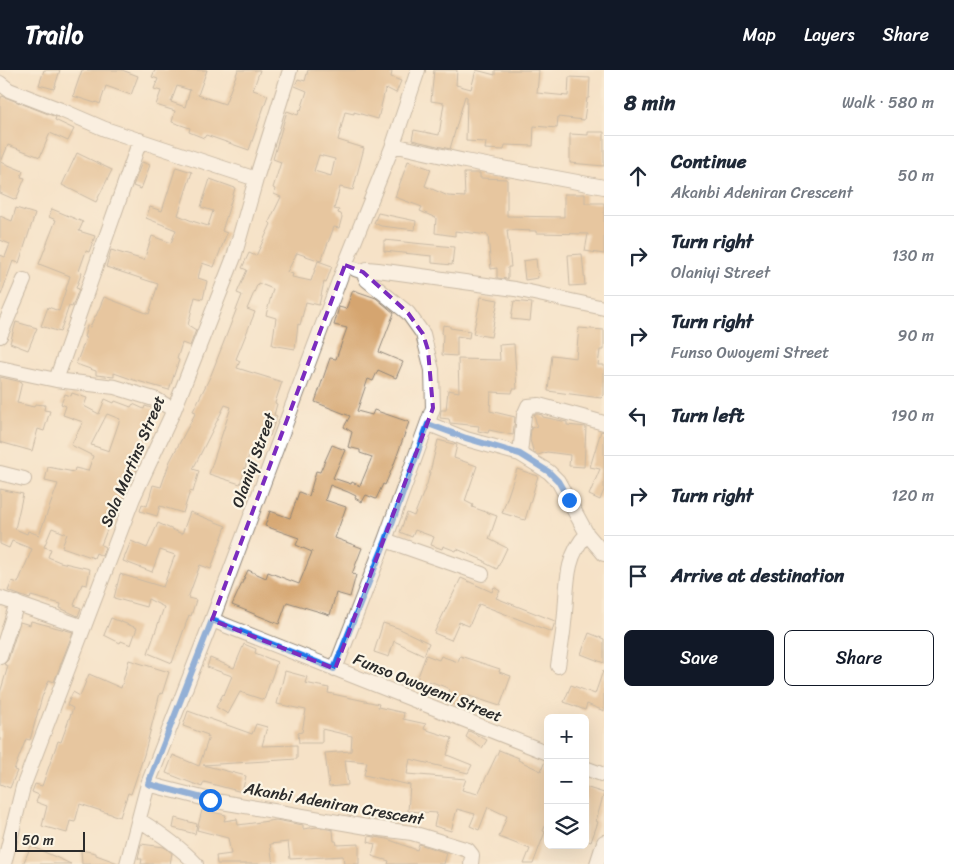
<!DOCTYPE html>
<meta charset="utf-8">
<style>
:root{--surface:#fff;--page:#f6f6f7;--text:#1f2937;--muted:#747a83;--line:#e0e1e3;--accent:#111827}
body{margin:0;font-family:Sriracha,sans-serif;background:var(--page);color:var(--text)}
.controls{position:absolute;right:15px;bottom:15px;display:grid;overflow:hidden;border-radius:8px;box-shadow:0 5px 20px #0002}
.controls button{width:45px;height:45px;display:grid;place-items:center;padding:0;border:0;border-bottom:1px solid var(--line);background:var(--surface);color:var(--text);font:25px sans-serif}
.scale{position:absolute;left:15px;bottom:12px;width:70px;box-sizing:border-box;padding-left:5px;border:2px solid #2b2b2b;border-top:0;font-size:14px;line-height:18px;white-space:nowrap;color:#2b2b2b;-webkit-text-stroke:4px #fcf5e5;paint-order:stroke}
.stop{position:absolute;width:15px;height:15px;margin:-11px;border:4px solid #1a73e8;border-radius:50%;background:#fff}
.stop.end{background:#1a73e8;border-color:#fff;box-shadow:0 1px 5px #0008}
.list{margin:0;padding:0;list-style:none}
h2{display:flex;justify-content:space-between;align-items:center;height:65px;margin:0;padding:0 20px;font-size:21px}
h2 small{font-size:16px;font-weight:400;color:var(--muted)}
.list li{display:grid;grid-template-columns:32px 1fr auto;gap:15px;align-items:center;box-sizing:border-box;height:80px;padding:0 20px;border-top:1px solid var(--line)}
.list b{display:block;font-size:19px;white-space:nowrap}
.list p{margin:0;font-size:16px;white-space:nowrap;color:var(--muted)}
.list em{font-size:16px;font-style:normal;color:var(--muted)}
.actions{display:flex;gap:10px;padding:15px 20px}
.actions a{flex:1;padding:11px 0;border:1px solid var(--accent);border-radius:8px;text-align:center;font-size:18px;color:var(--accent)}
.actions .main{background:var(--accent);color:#fff}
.icon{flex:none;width:28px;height:28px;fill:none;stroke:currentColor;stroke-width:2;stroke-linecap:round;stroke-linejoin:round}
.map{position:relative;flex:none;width:604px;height:794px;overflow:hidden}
header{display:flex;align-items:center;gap:30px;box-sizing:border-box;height:70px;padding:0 25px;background:var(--accent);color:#fff}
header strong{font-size:24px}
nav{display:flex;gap:28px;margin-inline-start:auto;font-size:18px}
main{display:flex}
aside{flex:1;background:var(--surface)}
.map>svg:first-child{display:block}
</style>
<header>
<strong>Trailo</strong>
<nav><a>Map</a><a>Layers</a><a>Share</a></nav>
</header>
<main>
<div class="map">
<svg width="604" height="794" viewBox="0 0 604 794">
<rect width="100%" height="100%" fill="#fcf5e5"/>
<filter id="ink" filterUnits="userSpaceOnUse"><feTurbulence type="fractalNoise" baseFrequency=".02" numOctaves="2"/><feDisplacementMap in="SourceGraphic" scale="10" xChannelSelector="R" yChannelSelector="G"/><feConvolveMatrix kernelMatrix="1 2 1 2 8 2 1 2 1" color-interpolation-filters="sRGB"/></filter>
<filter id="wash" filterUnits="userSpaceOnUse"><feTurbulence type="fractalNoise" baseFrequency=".0096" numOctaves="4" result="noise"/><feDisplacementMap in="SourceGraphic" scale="20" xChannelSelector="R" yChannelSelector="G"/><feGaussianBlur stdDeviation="1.12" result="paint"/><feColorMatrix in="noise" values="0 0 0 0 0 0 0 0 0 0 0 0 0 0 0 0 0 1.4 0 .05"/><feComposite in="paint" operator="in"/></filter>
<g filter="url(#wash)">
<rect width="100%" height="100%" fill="#f6e2c7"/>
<g id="blocks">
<path fill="#d5a56f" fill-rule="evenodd" d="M44,0H60L54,19L39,15Z
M82,0H122L138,6L131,25L106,16L100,34L96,32L95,33L73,26Z
M155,0H207L198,25L225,34L238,0H260L253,20L268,25L249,80L206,65L204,68L189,62L190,58L172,52L175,41L156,35L161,21L154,19L158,9L152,7ZM177,16L190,20L185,37L171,32Z
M308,0H386L392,2L391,7L401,11L396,23L388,19L385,20L378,49L354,42V44L345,42L338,70L364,78L353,120L340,117L334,139L339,140L338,143L341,144L342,147L339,158L334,157L321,191L297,183L287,202L293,204L292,207L311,211L318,191L332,196L326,213L324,212L319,235L306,232L300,255L298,254L295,279L272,275L276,248L266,245L273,219L258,213L247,239L255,242L236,289L240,291L237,298L282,312L275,333L277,334L274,345L277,346L270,366L261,363L254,387L249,385L240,414L209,404L231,337L225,335L193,399L199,401L193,422L190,421L183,443L160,436L157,446L140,441L142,434L147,436L153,415L161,417L170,391L196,342L193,341L211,305L242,225L237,223L247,200L242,198L249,183L256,186L271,154L269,152L281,127L274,124L275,119L273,118L281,92L273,89L287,41L298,45L300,39L301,40L307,21L295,16L298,9L305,11ZM319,85L335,89L331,106L314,101Z
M434,0H457L456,15L471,19L476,0L495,5V0H539L537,23L568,26L569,7L590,8L589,28H587L584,50L558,47L557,58L534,56L533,76L505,75L504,80L485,79L486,72L466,71L467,27L465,26L450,79L412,70L414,60L439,65L444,33L431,31Z
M2,26L56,47L55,50L74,59L68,71L50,63L40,87L8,75L1,92L23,101L21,107L25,108L16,130L0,123V30Z
M588,62H604V96L570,93V64L588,65Z
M77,83L112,100L96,132L62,115Z
M408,91L431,99L425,116L448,126L465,127L464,103H480V108L507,109V146L564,147V124H585V133H604V184L585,181L588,164L536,163V161L507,160L511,197H508V209L497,208V198L491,199L488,165L455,161V166L435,163L436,148L420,141L422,137L395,127Z
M142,92L150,95L141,119L133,116Z
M176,97L192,102L178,145L192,151L208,156L213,141L201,137L210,109L235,118L222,161L227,163L214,197L202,193L198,208L207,211L203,229L195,227L188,255L196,260L190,276L182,273L177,289L179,290L169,320L134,310L114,303V307L96,305V301L76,294L86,268L84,267L87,256L90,257L95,246H96L104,227L149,244L158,214L106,197L111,180L144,190L152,166L171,173L176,160L146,148L150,137L162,141Z
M16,138L35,144L19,193L13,191L1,225H0V185L5,187L10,174L0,170V146L12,151Z
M52,139L83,152L79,161L95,166L89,182L86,181L79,201L82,202L76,218L79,219L72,237L69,236L60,262L41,256L48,237L59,241L70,206L39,194L56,150L49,147Z
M378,143L416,151L415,160L381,156L374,153Z
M384,170L454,177L452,195L432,193V186L384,181Z
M582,184L585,215L570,216L568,185Z
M536,189L538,208L525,210L523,191Z
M353,220L376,228L394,243L379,282L403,292L396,308L378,300L373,311L368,309L357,341L372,345L374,340L409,352L394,394L385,415L383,414L376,429L366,425L362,432L355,428L356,426L348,422L330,415L325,430L346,437L335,468L362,478L352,504L356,505L350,527L336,523L330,545L287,532L279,554L232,535L248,500L266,508L268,502L299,514L312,482L296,475L299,468L265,456L270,441L290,448L299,422L309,426L316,401L320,402L332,375L345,380L333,408L351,414L352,412L360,416L372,387L360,383V380L348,377L352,362L344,357L350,346L315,332L330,288L336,289L347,258L334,255L339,237L346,239Z
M481,227L498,230L491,267L473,264Z
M514,231L532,233L530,251L511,249Z
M16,252L37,258L28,280L10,273Z
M443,255L450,256V258L470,261L469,268L457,266V286L442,285L443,264L442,263Z
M579,258L604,260V280H600L598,295H604V325L601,328L548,321L552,285L576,288Z
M514,274L517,319H513L512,323L491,322L490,341L515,347L513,365L489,360L488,363L478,361L479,356L450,353L449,349L440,348L441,340H446L448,320L459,322L458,289L500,290L499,275Z
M0,307L22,312L17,333L34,337L35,334L45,335L44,340L50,341L44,361L38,359L32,381L0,372Z
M72,323L87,328L84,336L99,344L105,329L114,333L115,331L131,337L133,334L144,339L145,336L157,340L150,359L146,357L134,393L138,396L135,404L130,401L123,431L116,449L112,447L101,475L105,477L102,486L96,483L94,488L62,477L67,464L52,458L44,477L51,479L48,487L60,492L90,499L87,515L82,514L74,535L81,538L78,546L60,538L61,534L31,526L30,529L8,521L12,511L18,513L32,479L12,471L9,478L0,474V419L23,424L15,459L27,464L28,461L39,465L58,414L45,411L48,397L74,402L75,398L88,401L93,386L71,375L83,352L63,345L66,336L61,334L65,324L71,326ZM107,344L120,349L109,381L91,375Z
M534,344H538L542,345L543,347L567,352V355L586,357L584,397L569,396L570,385L547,382L538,385L534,383L530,370L531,358L537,356Z
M601,361L604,362V420L600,430L589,425L600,399L590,397Z
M438,370L457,375L454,388L477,396L465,431L473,435L472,437L497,446L489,469L507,478L497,499L485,493V491L457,479L456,481L443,476L442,479L431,475L434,467L415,460L412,467L400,462L407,443L414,446L427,414Z
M517,399L538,406L525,450L502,443Z
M190,442L226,456L211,499L200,495L188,528L196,530L191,546L189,545L172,593L148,583L164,537L148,529L146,537L114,528L120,504L163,517L175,485L160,480L152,502L123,491L131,471L147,478L158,453L182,464Z
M461,508L492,522L494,517L500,521L496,528L555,551L552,562L479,534L469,556L459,552L451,570L434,563Z
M111,548L137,558L131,575L121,571L120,573L104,565Z
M31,551L73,562L54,612L49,610L42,627L30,670L26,669L14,700L17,701L10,718L0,714V623L8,596L4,594L8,590L20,552L30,555Z
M383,553L398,558L429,573L424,585L394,571L389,587L374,582Z
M589,563L604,569V593L581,584Z
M244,574L256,579L255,583L277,592L264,630L240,622L228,644L216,637L223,624L224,625L232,606L207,597L210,588L234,598Z
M426,585L439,590L441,586L458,592L460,586L500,599L499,602L511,606L500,636L466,625L461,637L446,631L450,620L448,618L429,611L427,616L416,612Z
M129,590L169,602L162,624L160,623L144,685L131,724L128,723L120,747L80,734L75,752L70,751L67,763L42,756L47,736L36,732L39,725L32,722L35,714L42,716L58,671L61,672L73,638L67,635L73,622L80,626L89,604L121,618Z
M285,601L307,607L305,613L329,618L328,623L379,634L378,637L404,643L403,649L426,654L424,659L452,668L447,685L472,695L468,703L410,689L407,704L466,709L462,720L478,724L499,680L519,688L518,690L541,701L545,691L548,692V749L543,761L545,762L533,794H524L530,779L499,767L507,746L488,737L479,760L470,756L475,744L457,739L451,761L434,756L437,743L408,741L410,715L364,705L367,692L345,690L348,715L329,717L325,683L351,681L352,666L322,659V673H299L298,663L302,662L306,640L277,634Z
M603,601H604V641L587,634L585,640L564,632L571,615L595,624Z
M188,641L252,664L256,654L267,657L262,676L297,675V689L203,695L246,706L242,722L204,712L202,717L166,703L173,685L199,696L209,667H207L208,665L183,656Z
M469,661L487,670L482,678L466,667Z
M585,717L604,723L596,751L598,752L591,772L585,770Z
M202,740L226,745L224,751L237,749L238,755L276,750L303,755V759L317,757L333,760L334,771H336L337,775L359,774V794H344L343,786L290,789L288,772L270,774L273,794H217L216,786L231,784L228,768L197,760Z
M175,748L197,754L195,764L173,758Z
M369,766L387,769L417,780L419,774L447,783L444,794H388L389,791L372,786L375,774L368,772Z
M141,774L164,777L172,783L170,794H141L142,789H138Z
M31,776L71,794H23Z
M81,780L96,783V785L118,793V794H82Z"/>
</g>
</g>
<g filter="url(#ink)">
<use href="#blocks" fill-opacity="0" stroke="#908679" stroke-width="1"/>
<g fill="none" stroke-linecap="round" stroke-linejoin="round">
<g stroke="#908679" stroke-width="16">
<path id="minor" d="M0,13L9,20L61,40L105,59L256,109
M393,75L465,91L604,117
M355,199L363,202L367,199L378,200L515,219L604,238
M0,266L24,210
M0,298L56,310L115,317L157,330L174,340
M56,310L140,70
M429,354L466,369L520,384L549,402L558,411L587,464L604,484
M520,384L524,345L528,336L539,335L604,353
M0,403L24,409
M385,470L482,504
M0,528L84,557
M212,550L548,683
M0,587L17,533
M558,596C560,581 563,567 564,553C568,522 563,488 587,464
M335,599L385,470L433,338L432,300L423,264L408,243L367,210L363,202
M585,698L604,705
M148,714L210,730L373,758L412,763L468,780L472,785L471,794
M139,750C160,763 179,776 196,794
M4,794L23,717L133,428L174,340L234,187L256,109L290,0
M127,794L148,714L212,550L345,195L393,75L418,0
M597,794L604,772"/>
</g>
<use href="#minor" stroke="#fff" stroke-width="14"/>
</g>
</g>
<g fill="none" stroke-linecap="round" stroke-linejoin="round" filter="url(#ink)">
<path stroke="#1a73e8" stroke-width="6" d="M210,730L148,714L212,550L334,599L386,470L428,354L466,368L520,384L549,402L558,411L569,430"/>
</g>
<path d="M0 0H604V794H0ZM345,195L363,202L408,243L423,264L428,280L433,338L335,599L212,550Z" fill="#f6e2c7" fill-opacity=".55" fill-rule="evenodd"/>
<path fill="none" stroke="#7b2cbf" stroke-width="4" stroke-dasharray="10 6" stroke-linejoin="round" d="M345,195L363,202L408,243L423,264L428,280L433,338L335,599L212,550Z"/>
<g text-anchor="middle" stroke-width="4.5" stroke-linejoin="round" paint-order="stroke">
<g font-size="16" fill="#2b2b2b" stroke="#fcf5e5">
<text transform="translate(253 390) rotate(-70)" y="6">Olaniyi Street</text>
<text transform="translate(132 391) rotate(-67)" y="6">Sola Martins Street</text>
<text transform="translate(428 617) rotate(22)" y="6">Funso Owoyemi Street</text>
<text transform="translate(334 733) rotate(10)" y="6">Akanbi Adeniran Crescent</text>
</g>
</g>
</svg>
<div class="controls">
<button>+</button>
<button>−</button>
<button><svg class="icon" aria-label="layers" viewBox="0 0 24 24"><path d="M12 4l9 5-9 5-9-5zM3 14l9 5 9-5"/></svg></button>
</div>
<div class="scale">50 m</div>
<div class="stop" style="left:210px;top:730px"></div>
<div class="stop end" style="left:569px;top:430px"></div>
</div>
<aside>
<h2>8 min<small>Walk · 580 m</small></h2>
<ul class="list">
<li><svg class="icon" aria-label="ahead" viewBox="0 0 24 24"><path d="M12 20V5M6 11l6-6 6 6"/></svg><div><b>Continue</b><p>Akanbi Adeniran Crescent</p></div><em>50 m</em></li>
<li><svg class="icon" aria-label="right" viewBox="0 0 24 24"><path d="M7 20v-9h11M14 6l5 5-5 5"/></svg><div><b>Turn right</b><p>Olaniyi Street</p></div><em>130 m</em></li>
<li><svg class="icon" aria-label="right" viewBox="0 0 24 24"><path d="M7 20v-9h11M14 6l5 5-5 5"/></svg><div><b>Turn right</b><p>Funso Owoyemi Street</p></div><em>90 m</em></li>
<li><svg class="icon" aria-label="left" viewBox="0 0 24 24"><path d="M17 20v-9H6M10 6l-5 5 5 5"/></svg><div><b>Turn left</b></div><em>190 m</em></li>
<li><svg class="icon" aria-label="right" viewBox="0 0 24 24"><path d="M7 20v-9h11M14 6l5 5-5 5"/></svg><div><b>Turn right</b></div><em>120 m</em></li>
<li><svg class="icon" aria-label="arrive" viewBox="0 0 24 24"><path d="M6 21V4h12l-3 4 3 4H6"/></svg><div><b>Arrive at destination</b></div></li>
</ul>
<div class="actions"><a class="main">Save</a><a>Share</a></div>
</aside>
</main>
